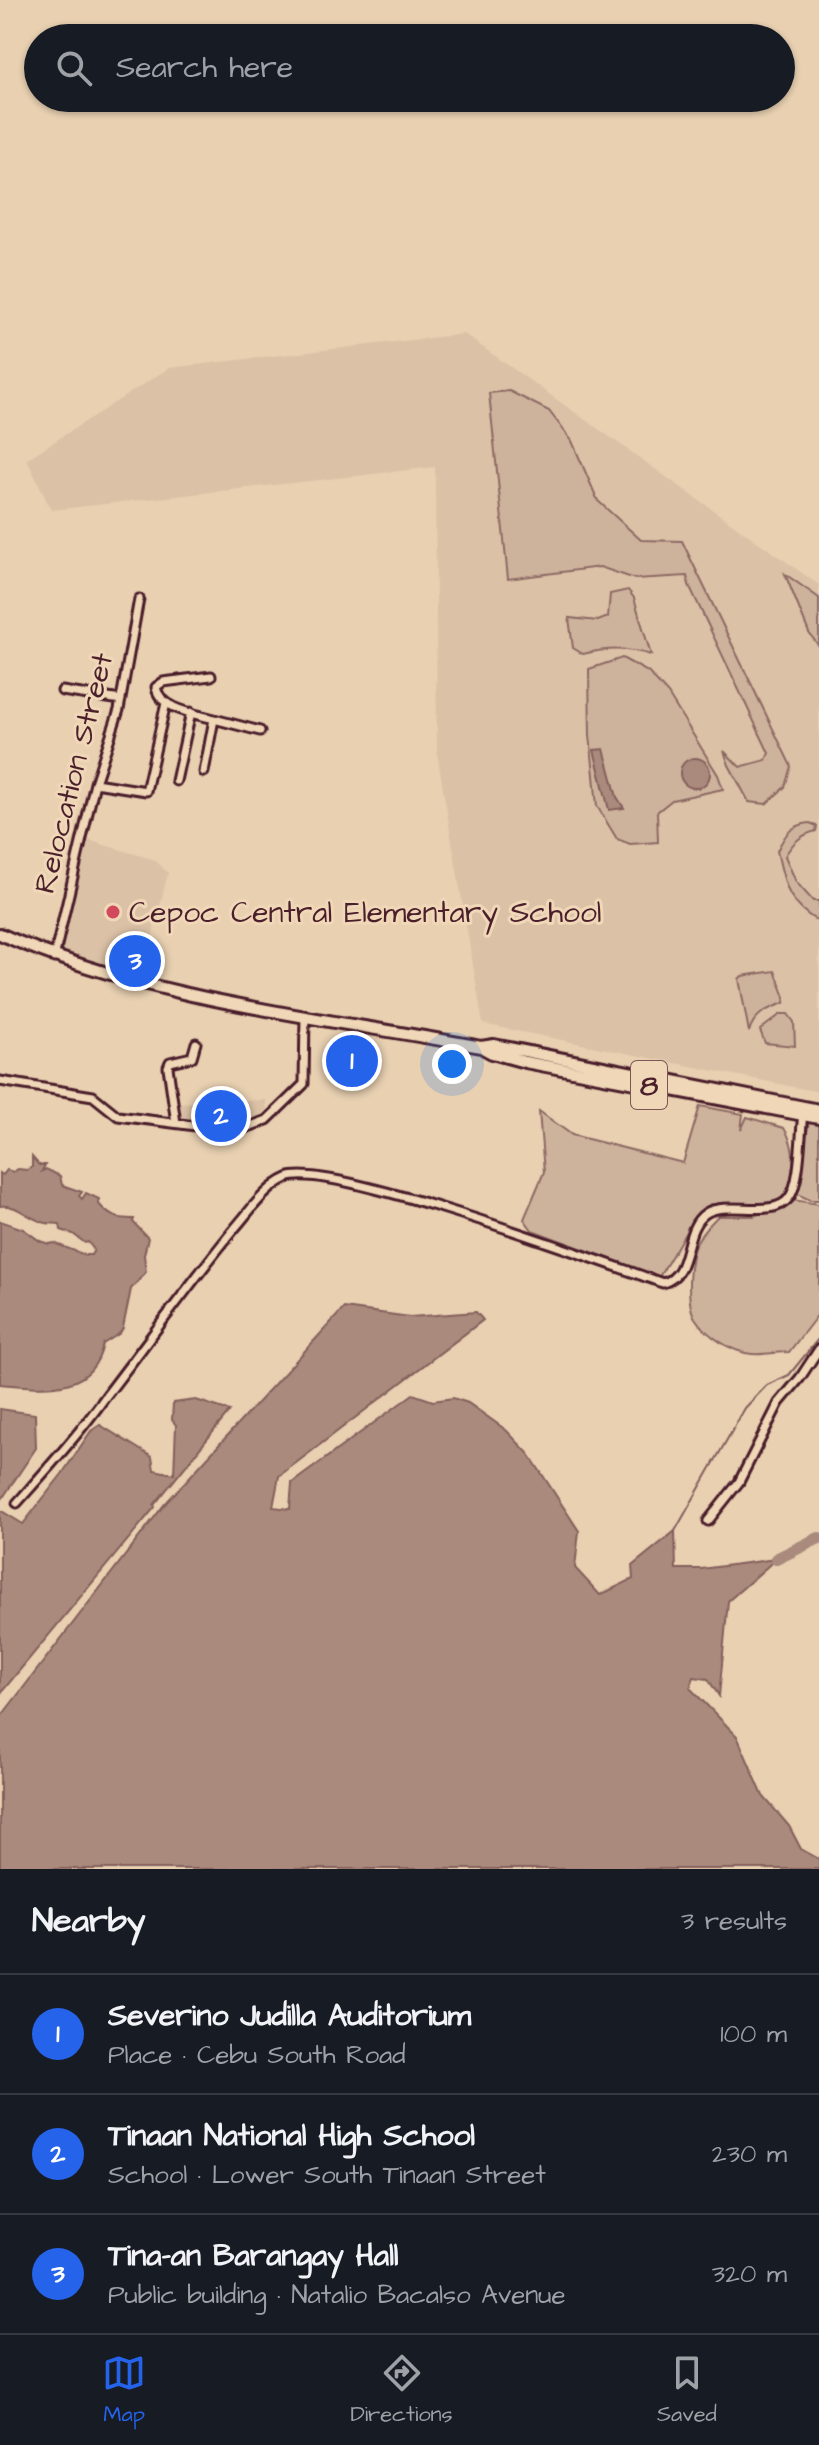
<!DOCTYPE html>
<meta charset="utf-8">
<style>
:root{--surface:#171b24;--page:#20242c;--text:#f1f3f6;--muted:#9ea1a6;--line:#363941;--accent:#2563eb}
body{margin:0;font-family:"Architects Daughter",sans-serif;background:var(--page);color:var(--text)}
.you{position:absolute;left:452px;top:1064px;width:28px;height:28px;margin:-20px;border:6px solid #fff;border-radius:50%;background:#1a73e8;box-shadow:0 0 0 12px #1a73e833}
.badge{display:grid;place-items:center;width:52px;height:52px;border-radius:50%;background:var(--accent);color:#fff;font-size:26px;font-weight:700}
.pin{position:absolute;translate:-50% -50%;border:4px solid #fff;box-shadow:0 2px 8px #0006}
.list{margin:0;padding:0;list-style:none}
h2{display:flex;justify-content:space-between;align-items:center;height:104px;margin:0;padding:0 32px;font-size:34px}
h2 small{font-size:26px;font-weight:400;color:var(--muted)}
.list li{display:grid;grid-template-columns:52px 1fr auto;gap:24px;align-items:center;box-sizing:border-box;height:120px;padding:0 32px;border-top:2px solid var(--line)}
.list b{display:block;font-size:30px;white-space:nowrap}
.list p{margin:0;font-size:26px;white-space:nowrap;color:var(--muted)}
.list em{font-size:26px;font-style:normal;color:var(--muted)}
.icon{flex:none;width:44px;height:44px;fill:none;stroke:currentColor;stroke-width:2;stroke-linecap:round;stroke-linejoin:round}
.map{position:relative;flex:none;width:819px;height:1869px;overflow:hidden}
.search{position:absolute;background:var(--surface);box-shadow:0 2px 6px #0004;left:24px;right:24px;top:24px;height:88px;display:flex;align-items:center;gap:20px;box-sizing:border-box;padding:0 28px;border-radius:44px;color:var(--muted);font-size:30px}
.sheet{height:464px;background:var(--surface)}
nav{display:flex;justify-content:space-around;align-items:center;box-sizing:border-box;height:112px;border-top:2px solid var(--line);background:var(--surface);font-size:22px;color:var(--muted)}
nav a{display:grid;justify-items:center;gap:4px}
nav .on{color:var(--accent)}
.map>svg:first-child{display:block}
</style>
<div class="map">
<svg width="819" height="1869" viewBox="0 0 819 1869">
<rect width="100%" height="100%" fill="#e8d0b1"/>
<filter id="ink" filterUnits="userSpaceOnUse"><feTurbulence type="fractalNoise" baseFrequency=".0125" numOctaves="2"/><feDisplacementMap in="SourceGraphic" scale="16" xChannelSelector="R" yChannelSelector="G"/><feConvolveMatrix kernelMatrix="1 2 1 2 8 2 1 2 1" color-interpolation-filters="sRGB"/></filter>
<g filter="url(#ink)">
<path fill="#dbc1a6" d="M464,334L819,585V1092L483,1024L437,753L435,467L51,510L27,459L169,368Z
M84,839L155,860L168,873L147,957L122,952L119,968L60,952Z
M266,1100L267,1113L264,1119L243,1126L228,1127L177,1121L174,1103Z"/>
<path fill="#ceb39c" stroke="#8c6964" stroke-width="2" d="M509,391L549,411L572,441L598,501L641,540L682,541L791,766L785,787L766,804L749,802L729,765L724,751L740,767L766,760L769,753L689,585L687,576L635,579L600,567L508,579L489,393Z
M785,574L819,598V646L809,633Z
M628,590L634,598L651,655C627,648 608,648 583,654L573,648L569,618L598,621L608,617L610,594Z
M622,658L648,672L668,694L718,775L723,789L672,800L657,812L658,842L630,844L617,839L597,806L590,735L589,669Z
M810,823L817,826L816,831C801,835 793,842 785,856L796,882L813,901H819V922C787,904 785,885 777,851C785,834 791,825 810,823Z
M775,971L785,997L784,1003C767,1009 754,1014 749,1032L739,979L742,976Z
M781,1014H788L794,1022L795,1046L765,1043L760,1030Z
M700,1106L743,1114L741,1130L747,1117L784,1128C798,1150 795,1179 782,1201L749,1205L710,1204L690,1225L659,1277L532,1230L524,1219L544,1172L539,1111L572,1135L683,1163Z
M809,1121L819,1124V1200H810L797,1194Z
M793,1200L819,1204V1313L789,1352C777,1352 764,1355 752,1354C731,1352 706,1335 695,1318C689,1308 689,1292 689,1281C691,1247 694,1240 718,1216H754Z"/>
<path fill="#aa8a7c" stroke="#845f5c" stroke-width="2" d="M604,749L617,797L624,808L609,810L594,750Z
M680 773a15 15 0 1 1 30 0a15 15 0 1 1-30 0Z
M32,1157L39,1165H45L42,1171L46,1169L60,1176L62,1185L82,1192L79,1196L82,1199L86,1193L99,1199L98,1203C109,1216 115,1219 134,1219L133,1222L148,1238L144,1255L146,1272L131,1289L123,1328L120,1333L103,1344C92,1397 40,1387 0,1384V1221L23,1229L40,1241L49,1244L54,1243L85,1255H91L94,1250L88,1242L85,1243L73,1234L61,1230L60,1224C55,1223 51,1224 46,1223C31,1221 17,1203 0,1206V1173L3,1175L7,1170L13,1172L18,1169L27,1170L32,1167Z
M344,1308L410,1317L476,1312L483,1320L279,1476L273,1507L290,1509L292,1483L413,1394L433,1401L453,1398L468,1403L506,1430L529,1454L579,1531L575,1568L600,1595L633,1579L632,1566L675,1531L676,1569H701L776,1559L728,1601L719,1696L708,1679L694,1677L690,1688L737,1736L763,1796L789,1826L801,1849L819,1859V1869H0V1718L164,1505Z
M196,1400L230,1411L154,1505L155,1507L0,1694V1510L23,1524L62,1474L91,1431L100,1425L152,1457L154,1470L174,1474L176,1425L172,1420L173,1403Z
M0,1409L35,1414L36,1448L0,1502Z"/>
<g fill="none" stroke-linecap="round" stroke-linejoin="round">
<path stroke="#845f5c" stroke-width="2" d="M675,1531L745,1408L767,1385L789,1375L819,1338"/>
<path stroke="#aa8a7c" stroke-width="12" d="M776,1559L819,1538"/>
<g stroke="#4a1f2b" stroke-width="13">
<path id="minor" d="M211,676L163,682L156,687C159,709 196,714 214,719
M62,691L121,700
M204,772L214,719L260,731
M176,781L191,712
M95,783L146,791L166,703
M54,958L95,783L119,710L139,599
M0,1081L93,1096L118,1116L219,1129H243L267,1120L304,1084L305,1016
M176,1123L168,1067L170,1062L192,1057L196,1043
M17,1503C48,1468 79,1434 106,1396C149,1340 190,1283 235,1228C249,1212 266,1187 287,1178C328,1160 607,1264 663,1283C693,1275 681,1229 706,1213C727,1200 773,1219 789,1198C801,1182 800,1135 803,1113
M708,1521L739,1482L779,1403L800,1378L819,1349"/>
</g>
<g stroke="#4a1f2b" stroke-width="16">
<path id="highway" d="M0,934C151,1001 319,1017 481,1047L492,1053L525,1062L819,1118
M481,1047L494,1045L819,1110"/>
</g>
<use href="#minor" stroke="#efd7b7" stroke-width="7"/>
<use href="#highway" stroke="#efd7b7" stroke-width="10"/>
</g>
</g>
<circle fill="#d1495b" stroke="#efd7b7" stroke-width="3" cx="113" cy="912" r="8"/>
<g text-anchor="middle" stroke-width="6" stroke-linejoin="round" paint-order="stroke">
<rect fill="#efd7b7" stroke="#7c5655" stroke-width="2" x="631" y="1061" width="36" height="48" rx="6"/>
<g font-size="28" font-weight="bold" fill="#4a1f2b">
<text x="649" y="1095">8</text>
</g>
<g font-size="30" fill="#4a1f2b" stroke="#efd7b7">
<text transform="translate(73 773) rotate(-76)" y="10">Relocation Street</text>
</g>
<g font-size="30" fill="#4a1f2b" stroke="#efd7b7" text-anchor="start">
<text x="129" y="922">Cepoc Central Elementary School</text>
</g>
</g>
</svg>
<div class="you"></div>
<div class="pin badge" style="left:352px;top:1061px">1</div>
<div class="pin badge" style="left:221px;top:1116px">2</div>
<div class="pin badge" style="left:135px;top:961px">3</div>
<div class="search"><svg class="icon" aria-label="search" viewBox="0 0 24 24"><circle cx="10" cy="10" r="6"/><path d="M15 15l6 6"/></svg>Search here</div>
</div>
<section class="sheet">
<h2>Nearby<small>3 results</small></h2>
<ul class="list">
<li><span class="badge">1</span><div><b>Severino Judilla Auditorium</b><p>Place · Cebu South Road</p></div><em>100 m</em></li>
<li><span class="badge">2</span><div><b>Tinaan National High School</b><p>School · Lower South Tinaan Street</p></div><em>230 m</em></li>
<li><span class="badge">3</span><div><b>Tina-an Barangay Hall</b><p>Public building · Natalio Bacalso Avenue</p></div><em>320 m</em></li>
</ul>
</section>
<nav>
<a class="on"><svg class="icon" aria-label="map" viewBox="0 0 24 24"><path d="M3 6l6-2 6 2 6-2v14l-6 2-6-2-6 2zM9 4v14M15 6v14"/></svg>Map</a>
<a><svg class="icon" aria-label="directions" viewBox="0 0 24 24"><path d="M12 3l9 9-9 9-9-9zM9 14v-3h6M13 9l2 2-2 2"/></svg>Directions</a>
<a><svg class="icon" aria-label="saved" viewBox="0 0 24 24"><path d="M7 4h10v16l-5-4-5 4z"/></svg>Saved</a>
</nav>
